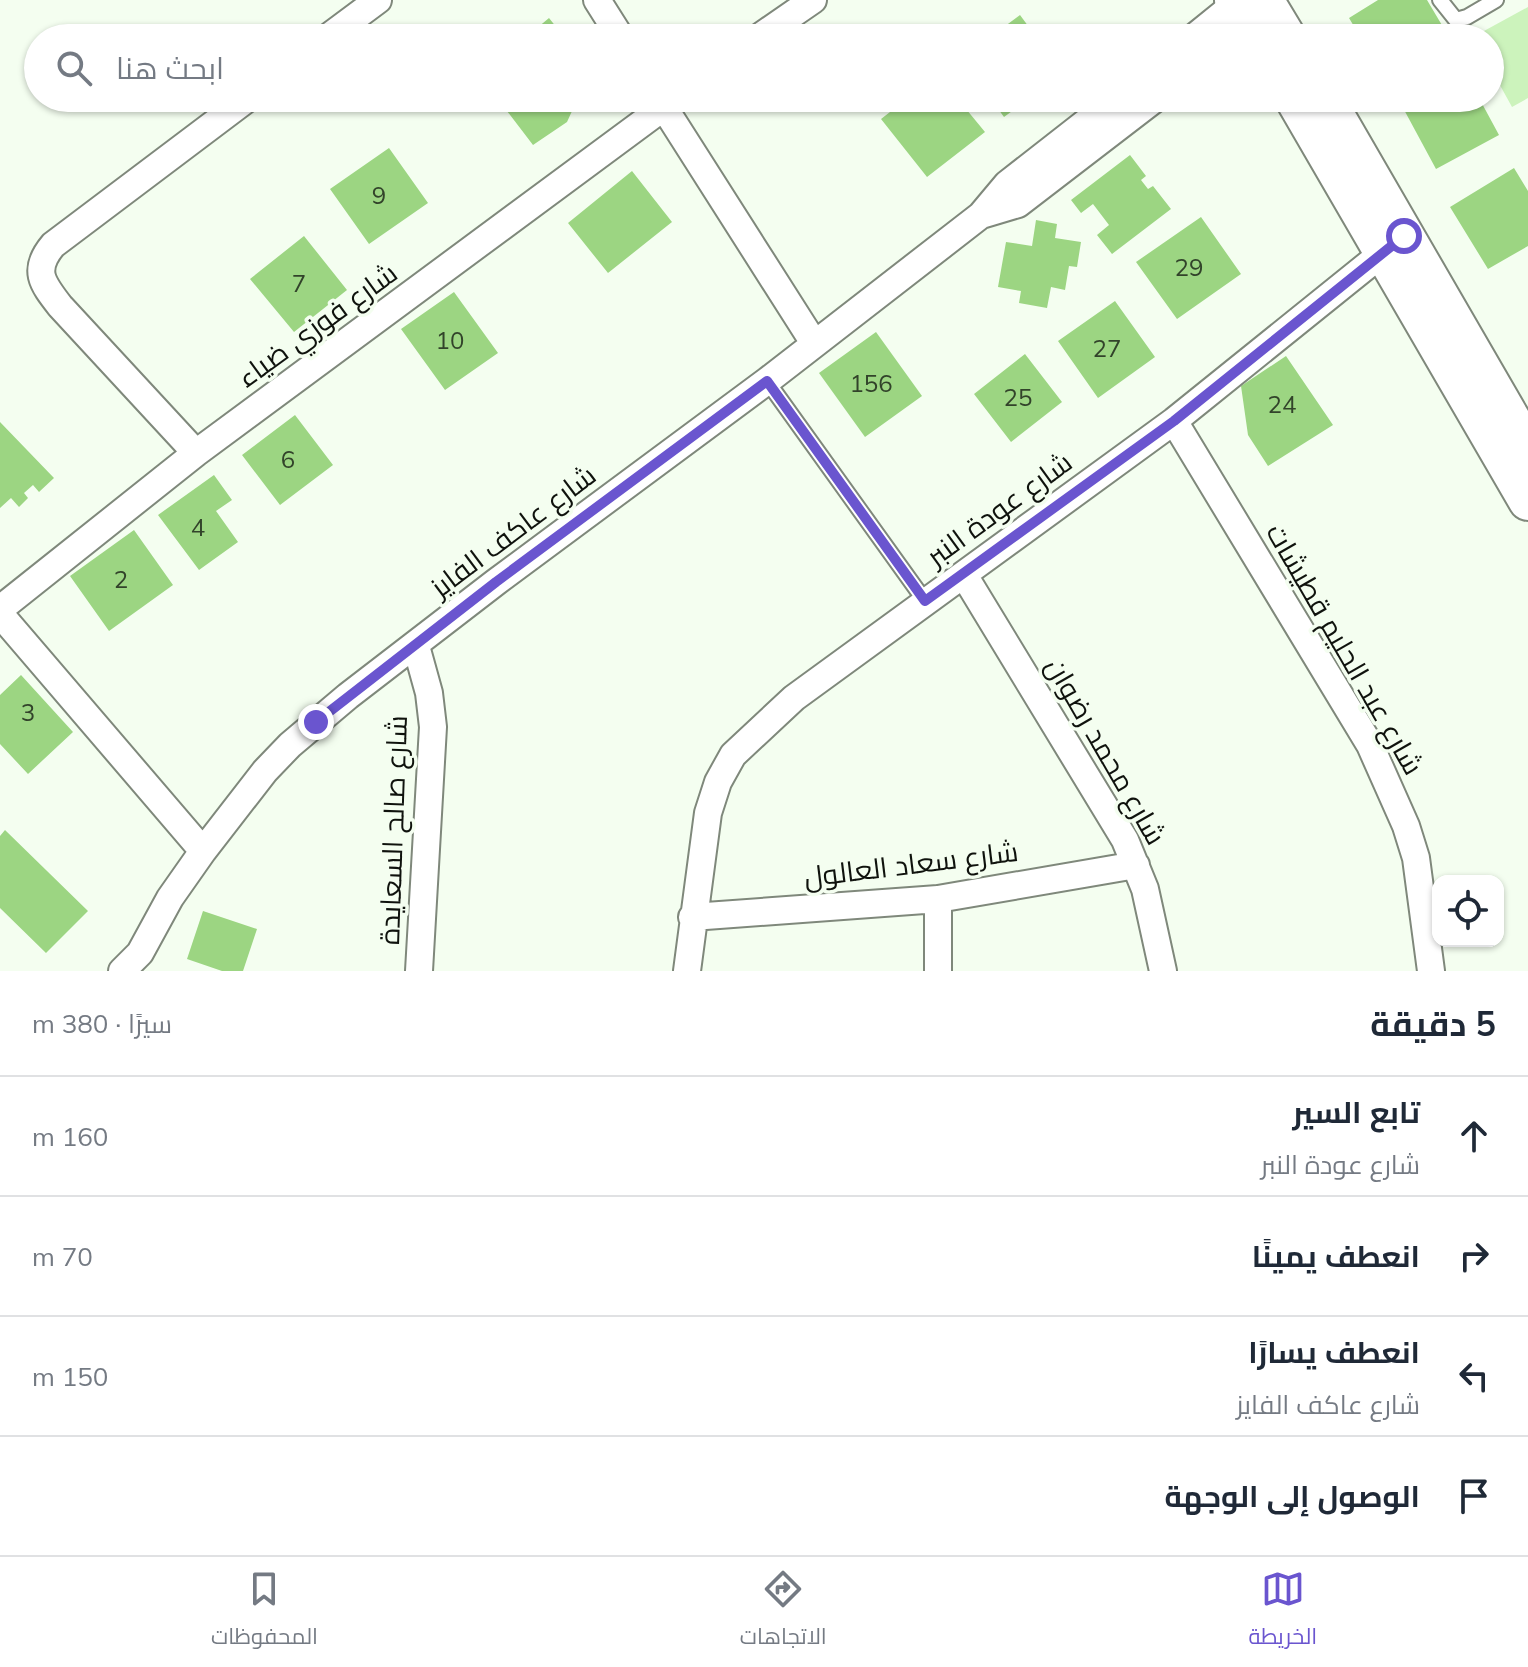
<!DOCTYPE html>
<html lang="ar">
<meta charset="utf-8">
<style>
:root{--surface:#fff;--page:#f6f6f7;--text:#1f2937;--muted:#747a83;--line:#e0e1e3;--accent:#6a55cf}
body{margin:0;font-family:Mulish,Cairo,sans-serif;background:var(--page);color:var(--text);direction:rtl}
.controls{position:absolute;right:24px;bottom:24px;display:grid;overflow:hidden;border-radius:16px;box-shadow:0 2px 6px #0004}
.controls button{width:72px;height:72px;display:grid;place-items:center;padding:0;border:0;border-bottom:2px solid var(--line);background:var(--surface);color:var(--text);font:40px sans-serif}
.stop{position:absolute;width:24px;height:24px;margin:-18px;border:6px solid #6a55cf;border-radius:50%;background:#fff}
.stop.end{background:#6a55cf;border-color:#fff;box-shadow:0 2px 8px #0008}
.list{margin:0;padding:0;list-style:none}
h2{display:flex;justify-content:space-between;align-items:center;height:104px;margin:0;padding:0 32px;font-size:34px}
h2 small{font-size:26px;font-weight:400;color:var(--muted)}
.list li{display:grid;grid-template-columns:52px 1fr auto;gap:24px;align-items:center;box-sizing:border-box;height:120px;padding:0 32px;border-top:2px solid var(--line)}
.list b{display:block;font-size:30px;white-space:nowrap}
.list p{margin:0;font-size:26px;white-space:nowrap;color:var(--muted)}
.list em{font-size:26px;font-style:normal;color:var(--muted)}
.icon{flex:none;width:44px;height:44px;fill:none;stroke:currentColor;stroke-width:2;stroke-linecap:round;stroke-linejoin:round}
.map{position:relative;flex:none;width:1528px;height:971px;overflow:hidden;direction:ltr}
.search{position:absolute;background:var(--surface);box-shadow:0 2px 6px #0004;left:24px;right:24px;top:24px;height:88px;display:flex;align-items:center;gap:20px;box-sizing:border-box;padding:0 28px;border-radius:44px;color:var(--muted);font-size:30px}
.sheet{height:584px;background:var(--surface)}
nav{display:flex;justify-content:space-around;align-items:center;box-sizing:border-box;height:112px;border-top:2px solid var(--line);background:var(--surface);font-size:22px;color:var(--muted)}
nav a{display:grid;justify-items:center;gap:4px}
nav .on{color:var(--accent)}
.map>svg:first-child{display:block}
</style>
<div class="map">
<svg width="1528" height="971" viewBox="0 0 1528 971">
<rect width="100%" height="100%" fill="#f4fef0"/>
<path fill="#ccf3bc" d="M1528,7V98L1512,107L1490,67V38L1473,37Z"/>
<path fill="#9cd582" d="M1378,0H1427L1449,37L1361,38L1349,18Z
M1020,15L1037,38H989Z
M549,18L565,38H525Z
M497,98H578L567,122L533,145Z
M908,98H957L985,132L927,177L881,119Z
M990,98H1030L1004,117Z
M1417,98H1479L1499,135L1436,169L1402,106Z
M389,148L428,203L369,244L330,189Z
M1130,155L1146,176L1141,180L1148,189L1153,186L1171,209L1112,254L1097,235L1109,225L1093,204L1081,213L1071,200Z
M1514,168L1528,191V246L1488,269L1450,207Z
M632,171L672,222L608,273L568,223Z
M1201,217L1241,274L1177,319L1136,262Z
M1036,220L1057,224L1055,238L1081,242L1077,267L1069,266L1065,290L1051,287L1047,308L1019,303L1021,291L998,287L1006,242L1032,246Z
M304,236L347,290L294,332L250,279Z
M454,292L498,353L445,390L401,329Z
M1115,301L1155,357L1098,398L1058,341Z
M876,332L922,396L865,437L819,373Z
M1025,354L1062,402L1011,442L974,394Z
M1286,356L1333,425L1268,466L1248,435L1241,386Z
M295,415L333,465L280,505L242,455Z
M0,422L54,478L39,492L33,485L24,493L28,498L19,507L11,498L0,508Z
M214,475L232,500L216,511L238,542L199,570L158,515Z
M134,530L173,585L109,631L70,576Z
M21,675L73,732L28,774L0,744V695Z
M5,830L88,911L46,953L0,908V836Z
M203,911L257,929L243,971H222L187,959Z"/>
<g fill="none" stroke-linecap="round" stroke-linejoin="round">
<g stroke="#7f887b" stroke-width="18">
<path id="lane" d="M1440,0L1456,20L1467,17L1496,0
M767,381L925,601"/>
</g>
<g stroke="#7f887b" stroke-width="30">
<path id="street" d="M597,0L621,38
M327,38L378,0
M758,38L813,0
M1193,38L1240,0
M658,98L814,343
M981,215L1018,204L1156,98
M1174,421L1370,745L1406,826L1416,858L1431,971
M196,453L60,306C42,283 32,270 53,245L248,98
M964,575L1125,840L1145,889L1163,971
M0,609L196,453L676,98
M0,614L203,851
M416,646L429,693L433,727L419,971
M938,899V971
M692,917L938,899L1136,865
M122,971L140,953L170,898L203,851L265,771L290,745L348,696L496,582L767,381L981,215L1007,184L1117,98
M687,971L708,813L718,782L733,755L794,698L1174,421L1395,243"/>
</g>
<g stroke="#7f887b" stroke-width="42">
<path id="secondary" d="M1234,0L1256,38
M1264,0L1287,38
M1294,98L1528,501
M1329,105L1528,449"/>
</g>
<use href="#lane" stroke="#fff" stroke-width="14"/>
<use href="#street" stroke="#fff" stroke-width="26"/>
<use href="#secondary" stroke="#fff" stroke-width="38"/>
</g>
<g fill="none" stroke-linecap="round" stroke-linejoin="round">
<path stroke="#6a55cf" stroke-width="10" d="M316,722L496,582L767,381L925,601L1174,421L1404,236"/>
</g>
<g text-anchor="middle" stroke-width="7" stroke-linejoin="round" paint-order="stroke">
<g font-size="24" fill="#32432a">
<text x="379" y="204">9</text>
<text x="1189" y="276">29</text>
<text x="299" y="292">7</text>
<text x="450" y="349">10</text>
<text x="1107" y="357">27</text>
<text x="871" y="392">156</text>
<text x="1018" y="406">25</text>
<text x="1282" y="413">24</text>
<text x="288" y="468">6</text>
<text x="198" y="536">4</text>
<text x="121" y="588">2</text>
<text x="28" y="721">3</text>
</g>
<g font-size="28" fill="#0f120d" stroke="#f4fef0">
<text transform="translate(317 325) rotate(-36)" y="10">شارع فوزي ضياء</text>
<text transform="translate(999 509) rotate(-36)" y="10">شارع عودة النبر</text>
<text transform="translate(513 531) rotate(-37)" y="10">شارع عاكف الفايز</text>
<text transform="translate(1345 649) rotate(60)" y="10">شارع عبد الحليم قطيشات</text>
<text transform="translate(1106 751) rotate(60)" y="10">شارع محمد رضوان</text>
<text transform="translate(393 830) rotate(-88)" y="10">شارع صالح السعايدة</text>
<text transform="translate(911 864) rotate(-7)" y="10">شارع سعاد العالول</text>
</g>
</g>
</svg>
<div class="controls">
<button><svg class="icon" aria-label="locate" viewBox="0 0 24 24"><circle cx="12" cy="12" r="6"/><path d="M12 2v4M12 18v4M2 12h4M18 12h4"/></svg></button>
</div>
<div class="stop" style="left:1404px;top:236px"></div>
<div class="stop end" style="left:316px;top:722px"></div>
<div class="search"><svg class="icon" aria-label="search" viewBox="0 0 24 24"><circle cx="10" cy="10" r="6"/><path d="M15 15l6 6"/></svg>ابحث هنا</div>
</div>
<section class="sheet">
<h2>5 دقيقة<small>سيرًا · 380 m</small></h2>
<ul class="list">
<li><svg class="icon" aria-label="ahead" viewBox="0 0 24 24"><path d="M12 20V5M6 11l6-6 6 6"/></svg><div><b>تابع السير</b><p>شارع عودة النبر</p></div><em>160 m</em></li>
<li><svg class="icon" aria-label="right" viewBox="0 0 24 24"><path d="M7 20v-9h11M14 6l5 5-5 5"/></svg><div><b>انعطف يمينًا</b></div><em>70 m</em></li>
<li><svg class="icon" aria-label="left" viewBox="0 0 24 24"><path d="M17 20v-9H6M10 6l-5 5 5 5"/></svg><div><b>انعطف يسارًا</b><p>شارع عاكف الفايز</p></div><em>150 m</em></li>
<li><svg class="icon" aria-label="arrive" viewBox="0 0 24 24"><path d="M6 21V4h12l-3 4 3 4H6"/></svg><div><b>الوصول إلى الوجهة</b></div></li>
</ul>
</section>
<nav>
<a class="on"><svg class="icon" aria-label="map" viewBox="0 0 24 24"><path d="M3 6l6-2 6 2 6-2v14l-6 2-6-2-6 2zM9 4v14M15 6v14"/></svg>الخريطة</a>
<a><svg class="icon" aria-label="directions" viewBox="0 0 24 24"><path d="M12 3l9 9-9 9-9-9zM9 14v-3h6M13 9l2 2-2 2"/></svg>الاتجاهات</a>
<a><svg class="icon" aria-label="saved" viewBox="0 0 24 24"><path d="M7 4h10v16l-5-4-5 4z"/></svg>المحفوظات</a>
</nav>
